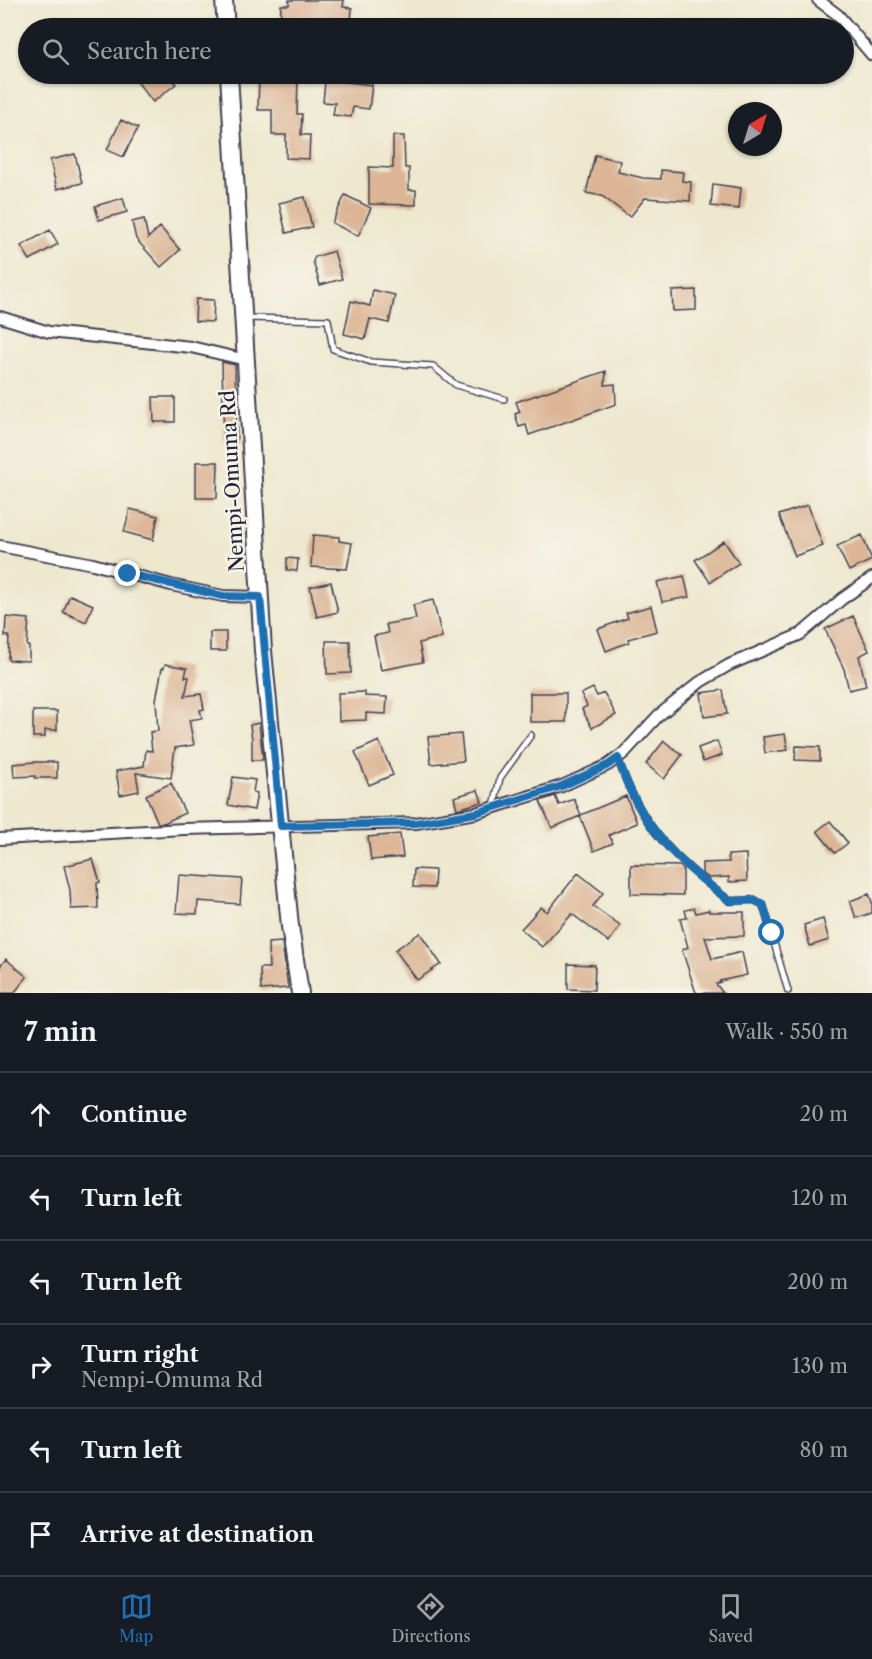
<!DOCTYPE html>
<meta charset="utf-8">
<style>
:root{--surface:#171b24;--page:#242831;--text:#f1f3f6;--muted:#9ea1a6;--line:#363941;--accent:#1f6fb2}
body{margin:0;font-family:"Libre Caslon Text",serif;background:var(--page);color:var(--text)}
.compass{position:absolute;left:728px;top:102px;width:54px;height:54px;border-radius:50%;background:var(--surface);box-shadow:0 2px 4px #0004;rotate:38deg}
.stop{position:absolute;width:18px;height:18px;margin:-14px;border:4px solid #1f6fb2;border-radius:50%;background:#fff}
.stop.end{background:#1f6fb2;border-color:#fff;box-shadow:0 2px 6px #0008}
.list{margin:0;padding:0;list-style:none}
h2{display:flex;justify-content:space-between;align-items:center;height:78px;margin:0;padding:0 24px;font-size:26px}
h2 small{font-size:20px;font-weight:400;color:var(--muted)}
.list li{display:grid;grid-template-columns:39px 1fr auto;gap:18px;align-items:center;box-sizing:border-box;height:84px;padding:0 24px;border-top:2px solid var(--line)}
.list b{display:block;font-size:22px;white-space:nowrap}
.list p{margin:0;font-size:20px;white-space:nowrap;color:var(--muted)}
.list em{font-size:20px;font-style:normal;color:var(--muted)}
.icon{flex:none;width:33px;height:33px;fill:none;stroke:currentColor;stroke-width:2;stroke-linecap:round;stroke-linejoin:round}
.map{position:relative;flex:none;width:872px;height:993px;overflow:hidden}
.search{position:absolute;background:var(--surface);box-shadow:0 2px 4px #0004;left:18px;right:18px;top:18px;height:66px;display:flex;align-items:center;gap:15px;box-sizing:border-box;padding:0 21px;border-radius:33px;color:var(--muted);font-size:22px}
.sheet{height:582px;background:var(--surface)}
nav{display:flex;justify-content:space-around;align-items:center;box-sizing:border-box;height:84px;border-top:2px solid var(--line);background:var(--surface);font-size:16px;color:var(--muted)}
nav a{display:grid;justify-items:center;gap:3px}
nav .on{color:var(--accent)}
.map>svg:first-child{display:block}
</style>
<div class="map">
<svg width="872" height="993" viewBox="0 0 872 993">
<rect width="100%" height="100%" fill="#f7f3e8"/>
<filter id="ink" filterUnits="userSpaceOnUse"><feTurbulence type="fractalNoise" baseFrequency=".0167" numOctaves="2"/><feDisplacementMap in="SourceGraphic" scale="12" xChannelSelector="R" yChannelSelector="G"/><feConvolveMatrix kernelMatrix="1 2 1 2 8 2 1 2 1" color-interpolation-filters="sRGB"/></filter>
<filter id="wash" filterUnits="userSpaceOnUse"><feTurbulence type="fractalNoise" baseFrequency=".008" numOctaves="4" result="noise"/><feDisplacementMap in="SourceGraphic" scale="24" xChannelSelector="R" yChannelSelector="G"/><feGaussianBlur stdDeviation="1.35" result="paint"/><feColorMatrix in="noise" values="0 0 0 0 0 0 0 0 0 0 0 0 0 0 0 0 0 1.4 0 .05"/><feComposite in="paint" operator="in"/></filter>
<g filter="url(#wash)">
<rect width="100%" height="100%" fill="#eee8cf"/>
<g id="blocks">
<path fill="#dbb595" d="M289,0H344L343,7L352,8L351,22L316,19V28H280L281,5H289Z
M131,74H167L176,84L153,102Z
M304,74H333L332,80L372,85L369,109L353,107L351,117L333,115L335,103L323,102L325,82L304,80Z
M259,77L298,78L297,114H302L301,135H310L309,159L286,158V135H272V110H258Z
M121,120L138,128L123,157L107,150Z
M393,136H404L405,168H409V190H416V205L369,204V167L393,168Z
M75,154L82,183L57,189L50,160Z
M595,155L620,161L618,172L643,178L661,179V170L683,172L682,181L691,182L690,201L645,198L630,217L602,196L586,193Z
M713,184L741,188L739,209L711,206Z
M345,195L371,208L358,236L332,223Z
M305,197L312,227L286,233L279,203Z
M123,198L127,212L99,220L95,206Z
M144,219L148,238L160,227L180,250L161,267L136,239L132,222Z
M50,230L58,244L30,260L21,246Z
M334,251L342,279L320,285L313,261L315,257Z
M373,290L395,295L389,323L370,319L365,339L344,334L351,301L370,306Z
M696,290V310L673,311L672,291Z
M196,299L214,300L213,322L195,321Z
M222,362L235,365L237,443H224Z
M606,371L605,385L615,384L616,404L529,435L526,425L519,427L515,414L520,412L516,402Z
M153,397H175V422H154Z
M196,462H218L217,498H196Z
M808,505L823,546L795,556L779,515Z
M130,509L158,516L153,540L124,532Z
M313,535L339,537V541L352,543L347,569L311,567Z
M862,535L872,560L849,571L837,546Z
M724,541L739,563L710,582L695,560Z
M287,558L298,559L297,571L287,570Z
M684,576L689,597L662,602L657,582Z
M331,582L338,612L317,617L310,587Z
M70,595L93,605L86,622L63,612Z
M433,600L442,637L419,643L423,662L381,670L374,636L388,633L386,624L416,619L413,605Z
M651,606L657,631L628,639L629,642L606,651L598,629L628,618L626,613Z
M853,616L869,651L859,656L866,686L849,690L844,669L825,629Z
M6,617L29,619L27,646H29V661L8,660L9,636H5Z
M210,632H226V651H210Z
M326,641H350L351,673L327,674Z
M165,664L187,668L185,677H189L185,696L201,694L204,709L200,710L202,718L189,720L194,745L175,748L171,778L136,773L139,791L120,795L116,771L144,766L146,750L152,751L150,732L158,731L156,700L162,668H164Z
M593,688L597,696L604,693L616,715L592,728L582,709L587,706L581,694Z
M723,690L727,714L704,717L701,693Z
M365,692V696L387,697L386,714L366,713V720L339,721L338,693Z
M530,693H566V722H530Z
M33,711H57V730H45V737H33Z
M259,723L263,760H252V739L250,725Z
M461,734L464,761L431,764L428,737Z
M785,734L788,750L765,753L763,737Z
M379,741L393,775L369,785L355,752Z
M664,741L682,755L664,779L646,764Z
M717,741L722,755L703,762L698,748Z
M796,746L820,747V761L795,760Z
M35,762H57V778H35V776L14,777L13,764Z
M233,777L255,780L253,792L257,793L254,810L228,805Z
M171,783L185,813L164,823H158L146,795Z
M478,790L482,802L457,809L454,797Z
M555,796L559,805L574,799L581,815L626,796L637,823L609,835L613,843L594,851L580,816L552,828L540,801Z
M830,821L848,843L835,853L817,831Z
M400,834L403,857L371,860L368,837Z
M746,854L747,881L729,882V877L709,878L702,873V863L729,862L728,855Z
M93,859L100,882L97,883L98,908L71,909L70,890L64,866Z
M631,865L680,866L683,869V895L631,894Z
M414,869L435,870L434,888L413,887Z
M578,873L603,893L593,906L620,926L609,942L572,914L542,947L521,929L541,907L547,912Z
M179,875L242,879L240,904L198,901L197,914L176,913Z
M869,894L872,902V913L856,918L850,901Z
M694,908L696,913L709,910V912H744V936L705,937L712,959L742,952L747,975L720,981L721,982L716,984L723,993H696L682,950L688,947L680,919L687,918L685,910Z
M823,919L829,940L810,946L804,925Z
M420,933L441,964L417,980L395,950Z
M282,942L288,988L261,990L260,968H269L268,943Z
M6,959L27,977L14,993H0V966Z
M568,964L595,965L594,990L568,989Z"/>
</g>
</g>
<g filter="url(#ink)">
<use href="#blocks" fill-opacity="0" stroke="#414051" stroke-width="1.5"/>
<g fill="none" stroke-linecap="round" stroke-linejoin="round">
<g stroke="#414051" stroke-width="8">
<path id="lane" d="M246,318L328,320L333,349L371,362L433,366L456,385L504,399
M618,758C639,825 675,860 730,901L754,900L763,905L788,991
M494,806L500,778L531,735"/>
</g>
<g stroke="#414051" stroke-width="14">
<path id="street" d="M818,0L838,15L872,55
M0,317L49,332L191,347L246,360
M0,546L93,564L171,585L223,596L260,597
M0,839L184,829L416,823L476,813L562,786L608,765L624,753L658,716L700,682L729,665L801,634L842,599L872,578"/>
</g>
<g stroke="#414051" stroke-width="20">
<path id="secondary" d="M224,0L226,28
M229,74L263,651L290,926L300,993"/>
</g>
<use href="#lane" stroke="#fff" stroke-width="5"/>
<use href="#street" stroke="#fff" stroke-width="10"/>
<use href="#secondary" stroke="#fff" stroke-width="16"/>
</g>
</g>
<g fill="none" stroke-linecap="round" stroke-linejoin="round" filter="url(#ink)">
<path stroke="#1f6fb2" stroke-width="8" d="M128,574L223,596L260,597L281,826L416,823L476,813L562,786L608,765L618,758C639,825 675,860 730,901L754,900L763,904L772,933"/>
</g>
<g text-anchor="middle" stroke-width="5" stroke-linejoin="round" paint-order="stroke">
<g font-size="20" fill="#22223b" stroke="#f7f3e8">
<text transform="translate(232 481) rotate(-93)" y="7">Nempi-Omuma Rd</text>
</g>
</g>
</svg>
<svg class="compass" viewBox="-18 -18 36 36"><path d="M0-13l5 13h-10z" fill="#e53935"/><path d="M0 13l5-13h-10z" fill="#9ea1a6"/></svg>
<div class="stop" style="left:772px;top:933px"></div>
<div class="stop end" style="left:128px;top:574px"></div>
<div class="search"><svg class="icon" aria-label="search" viewBox="0 0 24 24"><circle cx="10" cy="10" r="6"/><path d="M15 15l6 6"/></svg>Search here</div>
</div>
<section class="sheet">
<h2>7 min<small>Walk · 550 m</small></h2>
<ul class="list">
<li><svg class="icon" aria-label="ahead" viewBox="0 0 24 24"><path d="M12 20V5M6 11l6-6 6 6"/></svg><div><b>Continue</b></div><em>20 m</em></li>
<li><svg class="icon" aria-label="left" viewBox="0 0 24 24"><path d="M17 20v-9H6M10 6l-5 5 5 5"/></svg><div><b>Turn left</b></div><em>120 m</em></li>
<li><svg class="icon" aria-label="left" viewBox="0 0 24 24"><path d="M17 20v-9H6M10 6l-5 5 5 5"/></svg><div><b>Turn left</b></div><em>200 m</em></li>
<li><svg class="icon" aria-label="right" viewBox="0 0 24 24"><path d="M7 20v-9h11M14 6l5 5-5 5"/></svg><div><b>Turn right</b><p>Nempi-Omuma Rd</p></div><em>130 m</em></li>
<li><svg class="icon" aria-label="left" viewBox="0 0 24 24"><path d="M17 20v-9H6M10 6l-5 5 5 5"/></svg><div><b>Turn left</b></div><em>80 m</em></li>
<li><svg class="icon" aria-label="arrive" viewBox="0 0 24 24"><path d="M6 21V4h12l-3 4 3 4H6"/></svg><div><b>Arrive at destination</b></div></li>
</ul>
</section>
<nav>
<a class="on"><svg class="icon" aria-label="map" viewBox="0 0 24 24"><path d="M3 6l6-2 6 2 6-2v14l-6 2-6-2-6 2zM9 4v14M15 6v14"/></svg>Map</a>
<a><svg class="icon" aria-label="directions" viewBox="0 0 24 24"><path d="M12 3l9 9-9 9-9-9zM9 14v-3h6M13 9l2 2-2 2"/></svg>Directions</a>
<a><svg class="icon" aria-label="saved" viewBox="0 0 24 24"><path d="M7 4h10v16l-5-4-5 4z"/></svg>Saved</a>
</nav>
